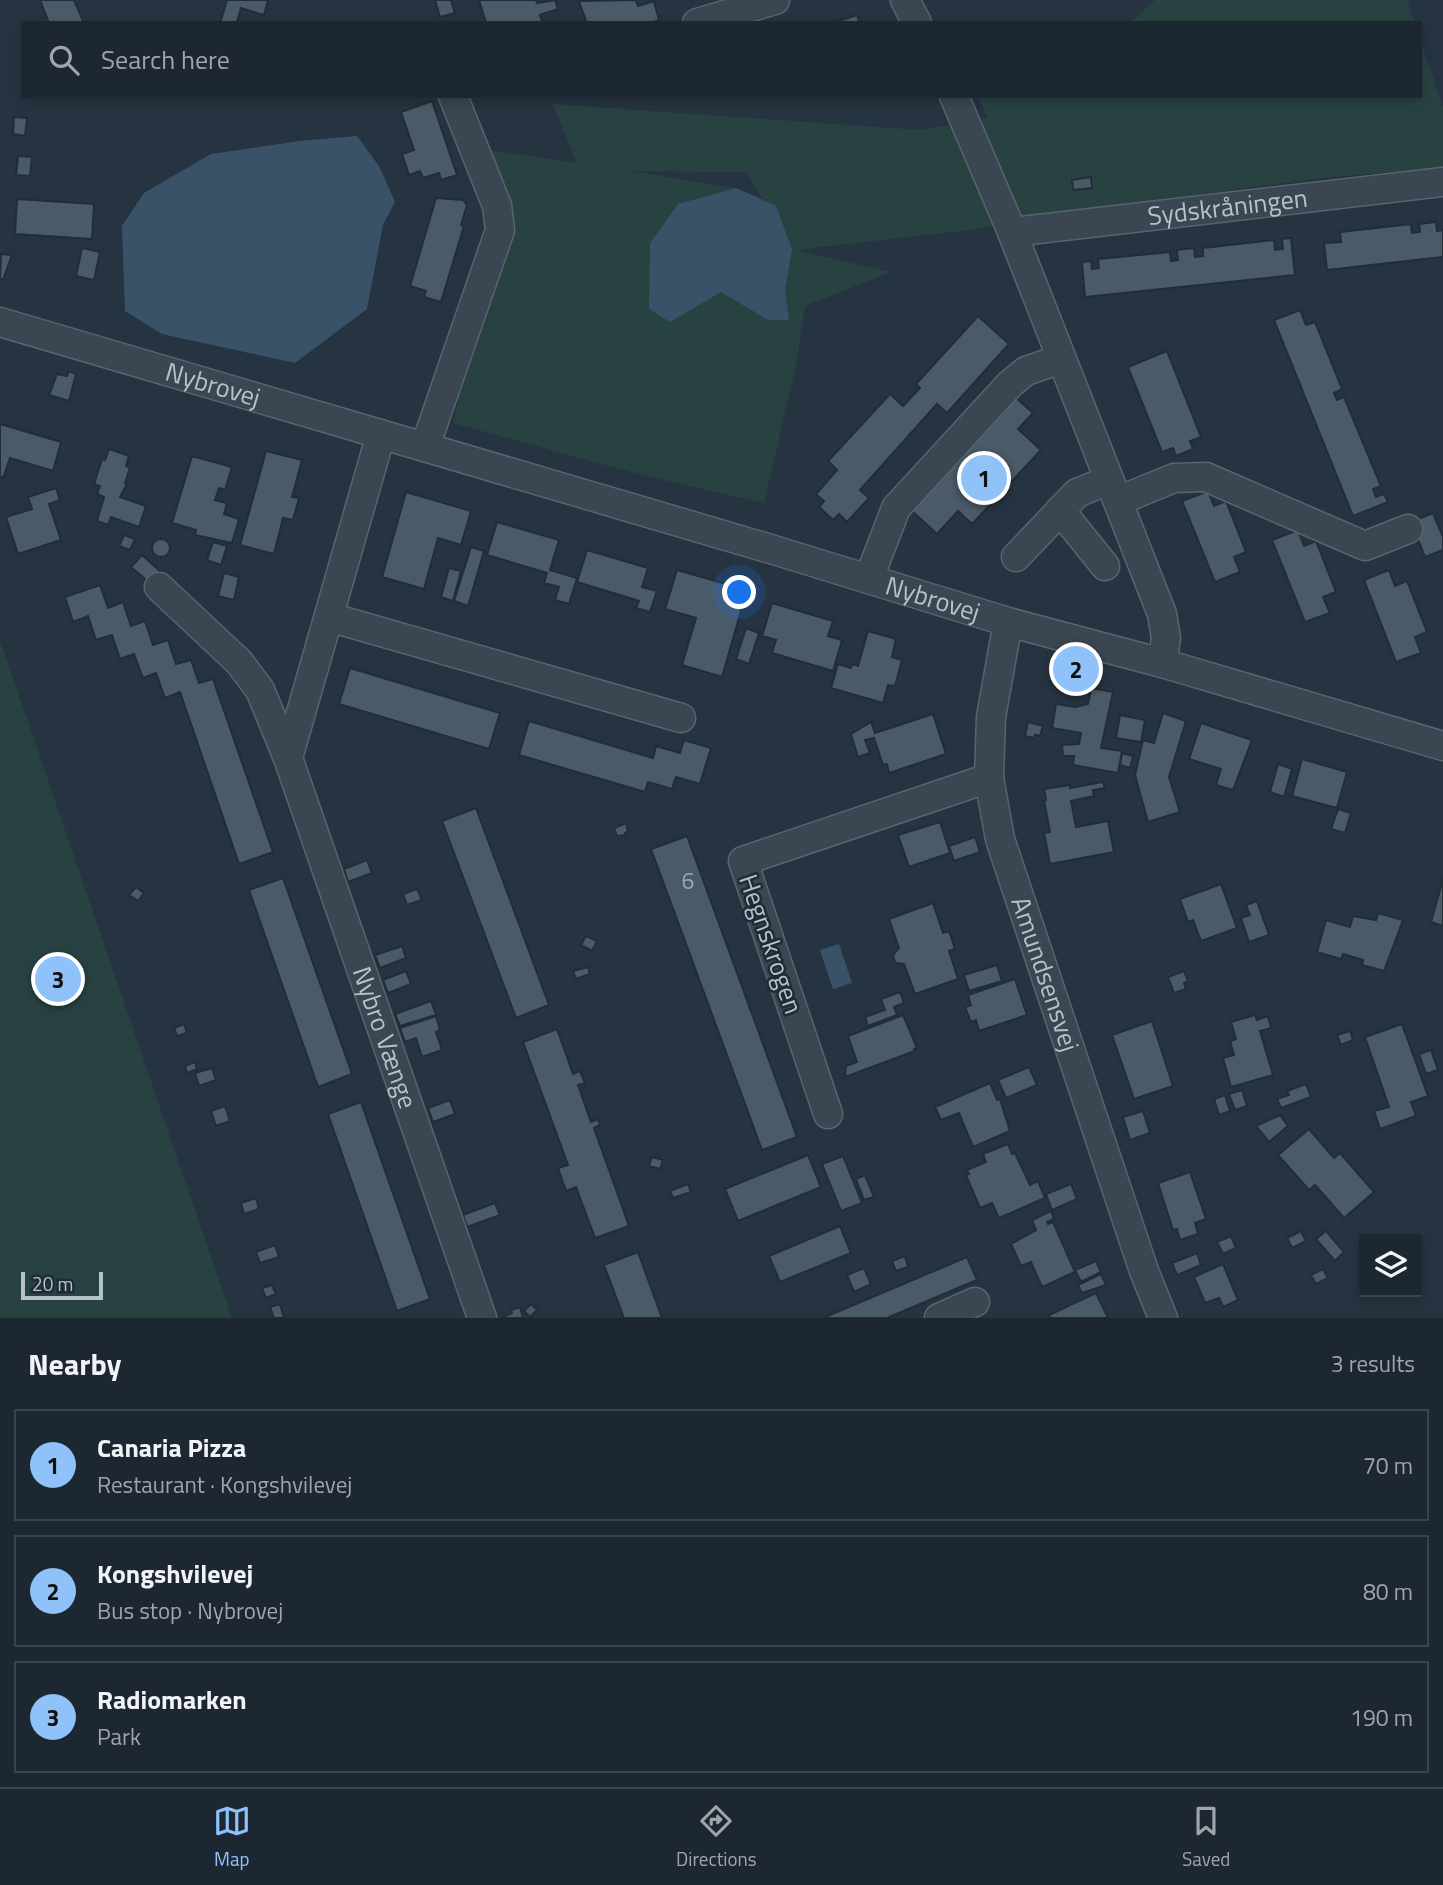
<!DOCTYPE html>
<meta charset="utf-8">
<style>
:root{--surface:#1c2731;--page:#252f39;--text:#f1f3f6;--muted:#a0a5ab;--line:#3a444d;--accent:#8fc2f8}
body{margin:0;font-family:"Titillium Web",sans-serif;background:var(--page);color:var(--text)}
.controls{position:absolute;right:21px;bottom:21px;display:grid;overflow:hidden;border-radius:0px;box-shadow:0 4px 10px #0003}
.controls button{width:63px;height:63px;display:grid;place-items:center;padding:0;border:0;border-bottom:2px solid var(--line);background:var(--surface);color:var(--text);font:35px sans-serif}
.scale{position:absolute;left:21px;bottom:18px;width:82px;box-sizing:border-box;padding-left:7px;border:4px solid #b7c1cb;border-top:0;font-size:19px;line-height:24px;white-space:nowrap;color:#b7c1cb;-webkit-text-stroke:5px #1f2b36;paint-order:stroke}
.you{position:absolute;left:740px;top:593px;width:24px;height:24px;margin:-18px;border:5px solid #fff;border-radius:50%;background:#1a73e8;box-shadow:0 0 0 10px #1a73e833}
.badge{display:grid;place-items:center;width:46px;height:46px;border-radius:50%;background:var(--accent);color:#111;font-size:23px;font-weight:700}
.pin{position:absolute;translate:-50% -50%;border:4px solid #fff;box-shadow:0 2px 7px #0006}
.list{margin:0;padding:0;list-style:none}
h2{display:flex;justify-content:space-between;align-items:center;height:91px;margin:0;padding:0 28px;font-size:30px}
h2 small{font-size:23px;font-weight:400;color:var(--muted)}
.list li{display:grid;grid-template-columns:46px 1fr auto;gap:21px;align-items:center;box-sizing:border-box;height:112px;margin:0 14px 14px;padding:0 14px;border:2px solid var(--line);border-radius:0px}
.list b{display:block;font-size:26px;white-space:nowrap}
.list p{margin:0;font-size:23px;white-space:nowrap;color:var(--muted)}
.list em{font-size:23px;font-style:normal;color:var(--muted)}
.icon{flex:none;width:38px;height:38px;fill:none;stroke:currentColor;stroke-width:2;stroke-linecap:round;stroke-linejoin:round}
.map{position:relative;flex:none;width:1443px;height:1318px;overflow:hidden}
.search{position:absolute;background:var(--surface);box-shadow:0 4px 10px #0003;left:21px;right:21px;top:21px;height:77px;display:flex;align-items:center;gap:18px;box-sizing:border-box;padding:0 24px;border-radius:0px;color:var(--muted);font-size:26px}
.sheet{height:469px;background:var(--surface)}
nav{display:flex;justify-content:space-around;align-items:center;box-sizing:border-box;height:98px;border-top:2px solid var(--line);background:var(--surface);font-size:19px;color:var(--muted)}
nav a{display:grid;justify-items:center;gap:4px}
nav .on{color:var(--accent)}
.map>svg:first-child{display:block}
</style>
<div class="map">
<svg width="1443" height="1318" viewBox="0 0 1443 1318">
<rect width="100%" height="100%" fill="#263441"/>
<path fill="#284242" fill-rule="evenodd" d="M1155,0H1407L1415,23H1125L1130,22Z
M1420,39L1443,107V168L1320,178L1030,217L970,230L795,250L891,272L805,306L796,365L764,503L642,475L453,423L458,400L512,241L507,206L490,150L577,163L553,104L920,130L988,118L978,96H1420ZM630,171L747,172L762,199L736,188Z
M0,640L232,1318H0Z"/>
<path fill="#3a5268" d="M357,136L379,166L395,202L383,225L367,309L295,363L162,334L125,311L122,226L144,193L211,154L300,141Z
M736,188L776,206L792,249L785,290L789,320H768L721,292L670,322L649,309L650,243L678,204Z
M839,944L852,983L833,989L820,950Z"/>
<path fill="#4a5a67" stroke="#212d38" stroke-width="2" d="M40,0H74L84,23H49Z
M227,0H268L264,15L241,8L237,22L241,23H220Z
M435,0H451L455,13L440,17Z
M479,0H536L537,3L555,0L558,9L540,15L542,21L538,23H486Z
M636,0L638,6L654,1L659,20L651,23H582L586,21L579,1Z
M857,15L860,23H832Z
M432,101L457,175L441,180L439,173L423,178L420,171L409,175L402,154L414,150L401,112Z
M14,117L27,118L25,136L13,134Z
M18,156L32,157L30,176L16,175Z
M1091,177L1092,188L1073,190L1072,180Z
M436,198L463,200L467,205L461,225L464,226L441,302L424,297L426,291L410,286Z
M17,199L94,204L92,239L15,234Z
M1436,222L1437,231L1443,230V257L1327,270L1324,243L1341,242L1340,232L1411,224L1412,233L1420,232L1419,224Z
M1291,238L1295,275L1085,297L1082,262L1091,261L1092,269L1099,268L1098,259L1170,252L1171,261L1178,260L1177,250L1194,248L1195,257L1203,256V248L1274,240L1275,250L1283,249L1282,239Z
M82,248L100,252L94,280L76,276Z
M1,254L12,255L3,280L0,279Z
M1300,310L1306,325L1315,322L1342,389L1334,393L1337,400L1344,397L1381,486L1373,489L1376,497L1384,494L1388,502L1353,516L1274,320Z
M978,316L1009,344L947,413L937,404L860,490L869,498L847,522L839,514L833,520L819,507L824,501L816,494L837,470L828,461L890,394L903,406L920,388L916,384Z
M1167,351L1201,437L1190,441L1193,449L1176,456L1173,448L1162,452L1128,367Z
M69,371L76,374L69,401L49,395L57,374L67,376Z
M1014,396L1033,413L1018,429L1041,450L972,524L958,511L937,534L911,510Z
M0,424L61,442L53,471L10,458L3,478L0,477Z
M109,449L129,456L126,466L130,468L125,483L127,484L120,497L146,506L139,527L111,517L108,525L97,521L104,497L97,494L100,486L94,484L102,459L105,460Z
M266,451L302,460L292,497L299,498L293,520L283,518L274,554L240,545Z
M192,456L232,467L225,490L219,488L215,500L227,503L224,514L239,519L232,543L195,535L196,530L172,523Z
M56,488L60,500L49,504L61,540L18,554L6,517L32,509L28,497Z
M1208,491L1214,506L1226,501L1246,552L1234,557L1240,572L1215,582L1182,501Z
M406,492L471,511L461,545L438,538L424,589L382,577Z
M1433,513L1443,537V550L1425,557L1411,522Z
M497,522L559,540L550,570L577,578L569,604L555,600L559,587L544,583L547,573L487,555Z
M1298,530L1304,546L1316,541L1336,592L1323,597L1330,613L1305,622L1272,540Z
M124,535L135,539L130,550L119,546Z
M152 548a9 9 0 1 1 18 0a9 9 0 1 1-18 0Z
M213,542L227,546L221,565L207,560Z
M471,547L484,551L468,606L454,601Z
M587,550L648,568L642,587L657,591L650,612L636,608L639,601L577,582Z
M142,555L160,571L150,583L131,567Z
M449,568L461,571L453,601L441,597Z
M677,570L747,590L722,677L682,665L696,618L665,609Z
M1389,570L1395,586L1407,581L1427,632L1415,637L1421,653L1396,662L1364,580Z
M224,573L239,577L234,600L218,596Z
M100,585L108,608L123,602L131,626L145,621L153,645L168,640L176,664L191,660L199,683L213,679L273,852L239,864L180,692L165,698L156,673L143,678L134,654L120,659L112,635L96,640L88,616L73,622L65,597Z
M772,603L833,621L828,636L842,640L833,671L772,653L776,640L762,636Z
M746,628L759,633L749,664L736,659Z
M868,631L896,639L892,657L902,660L895,686L888,685L883,703L831,688L838,664L851,668L852,664L858,666Z
M350,668L500,713L489,749L339,704Z
M1091,688L1113,692L1101,748L1122,751L1118,773L1073,765L1074,756H1063L1062,745L1079,744L1081,733L1052,728L1056,704L1075,707L1088,704Z
M1163,713L1186,721L1169,777L1180,812L1148,822L1135,775L1143,740L1154,743Z
M933,714L946,754L889,773L887,764L883,765L874,738L865,740L870,753L858,757L851,734L871,722L875,733Z
M1120,715L1145,720L1141,742L1116,738Z
M529,721L653,758L656,746L680,753L684,740L711,748L700,784L676,777L672,789L648,782L645,792L519,755Z
M1028,722L1043,726L1040,736L1035,735L1034,738L1025,736Z
M1201,723L1252,740L1233,790L1216,785L1221,769L1189,759Z
M1122,753L1133,756L1130,768L1120,765Z
M1302,759L1347,772L1337,808L1292,796Z
M1278,764L1292,769L1284,797L1270,792Z
M1103,782L1105,788L1093,790L1094,796L1071,801L1076,827L1108,821L1114,852L1050,864L1044,833L1050,832L1044,801L1046,800L1044,789L1070,785V788Z
M476,808L549,1005L516,1018L442,821Z
M1338,809L1351,813L1345,833L1331,829Z
M940,822L950,853L909,867L898,835Z
M626,823L628,831L625,833L626,835L617,836L614,828Z
M687,836L797,1137L762,1150L651,849Z
M975,837L980,852L954,861L949,846Z
M367,860L372,873L348,882L344,869Z
M283,878L352,1074L318,1087L249,890Z
M1443,879V926L1431,922Z
M1221,884L1237,928L1201,941L1193,920L1188,922L1180,899Z
M136,887L144,893L138,901L129,895Z
M417,889L422,900L407,905L403,894Z
M1257,901L1269,935L1249,942L1241,918L1250,915L1246,905Z
M933,903L943,933L949,931L955,949L949,951L958,979L915,994L904,964L895,963L893,955L899,948L889,919Z
M1378,913L1403,920L1384,971L1362,965L1363,960L1343,954L1341,959L1317,952L1326,920L1350,927L1353,916L1376,920Z
M586,936L597,941L592,951L581,945Z
M402,946L406,958L380,968L375,955Z
M997,965L1002,981L969,991L964,975Z
M588,967L590,974L576,979L573,971Z
M406,971L411,984L388,993L383,980Z
M1184,971L1188,981L1184,983L1186,989L1174,993L1168,977Z
M1015,979L1027,1015L979,1031L976,1020L971,1022L965,1007L971,1005L968,995Z
M900,992L904,1003L894,1007L897,1015L868,1026L865,1017L885,1010L881,999Z
M431,1001L436,1015L400,1026L395,1014Z
M903,1015L917,1048L914,1049L915,1051L845,1077L846,1066L857,1062L848,1036Z
M1255,1015L1257,1020L1268,1016L1271,1028L1260,1031L1273,1075L1231,1087L1223,1058L1234,1055L1230,1041L1236,1039L1231,1022Z
M436,1016L440,1030L436,1032L442,1050L422,1057L416,1038L405,1042L400,1028Z
M1152,1021L1173,1086L1134,1099L1112,1035Z
M184,1024L187,1033L177,1036L174,1028Z
M1402,1024L1428,1096L1411,1102L1416,1116L1380,1129L1374,1111L1389,1107L1365,1037Z
M557,1029L573,1074L580,1071L585,1083L578,1085L591,1122L598,1119L600,1125L594,1128L629,1226L595,1238L576,1187L566,1191L558,1168L568,1165L523,1042Z
M1350,1031L1353,1040L1341,1045L1337,1035Z
M1431,1050L1438,1070L1426,1074L1419,1054Z
M195,1062L197,1069L187,1073L185,1066Z
M1029,1067L1037,1085L1006,1098L998,1080Z
M212,1068L216,1080L199,1086L195,1073Z
M990,1083L997,1100L1000,1099L1010,1131L973,1147L959,1113L941,1120L935,1107Z
M1306,1084L1311,1097L1281,1108L1277,1099L1289,1095L1287,1091Z
M1242,1090L1247,1106L1235,1110L1229,1094Z
M1225,1095L1230,1111L1219,1115L1214,1099Z
M450,1100L455,1114L433,1122L428,1108Z
M361,1102L430,1299L397,1311L328,1114Z
M225,1106L230,1121L216,1126L211,1111Z
M1143,1111L1150,1133L1130,1140L1123,1117Z
M1280,1115L1288,1126L1269,1142L1256,1126Z
M1309,1129L1334,1158L1340,1153L1374,1192L1344,1218L1315,1185L1309,1190L1278,1155Z
M1008,1144L1012,1154L1015,1153L1030,1185L1038,1181L1045,1198L999,1218L992,1203L980,1208L966,1175L969,1174L967,1170L986,1162L983,1154Z
M808,1155L821,1187L738,1221L725,1189Z
M843,1156L862,1203L841,1211L822,1164Z
M652,1157L663,1160L660,1169L649,1166Z
M1190,1172L1206,1219L1195,1223L1198,1234L1180,1240L1177,1229L1173,1230L1158,1183Z
M865,1175L874,1197L864,1200L856,1179Z
M688,1184L691,1192L673,1198L670,1191Z
M1071,1184L1077,1199L1052,1210L1046,1194Z
M256,1198L259,1209L244,1214L241,1203Z
M495,1203L500,1215L467,1227L463,1215Z
M1051,1211L1054,1219L1047,1222L1048,1224L1053,1222L1075,1272L1042,1287L1031,1262L1021,1266L1011,1244L1036,1230L1032,1220Z
M840,1226L851,1253L780,1282L769,1256Z
M1301,1231L1306,1241L1292,1248L1287,1238Z
M1326,1231L1344,1252L1335,1261L1316,1239Z
M1231,1236L1236,1248L1223,1254L1217,1242Z
M275,1245L279,1257L260,1263L256,1252Z
M638,1252L662,1318H624L604,1265Z
M1197,1253L1201,1265L1177,1275L1172,1263Z
M905,1256L908,1267L896,1271L892,1261Z
M967,1257L977,1280L887,1318H823Z
M1096,1261L1101,1272L1081,1282L1075,1270Z
M1223,1264L1238,1300L1223,1307L1219,1298L1205,1303L1194,1277Z
M864,1268L871,1284L854,1292L847,1275Z
M1323,1269L1328,1278L1316,1284L1311,1275Z
M1101,1274L1106,1285L1082,1293L1078,1285Z
M272,1285L276,1294L266,1298L262,1288Z
M1096,1293L1108,1318H1051L1049,1315Z
M280,1304L284,1318H274L270,1307Z
M531,1304L537,1310L530,1317L524,1311Z
M520,1307L523,1318H501L512,1313L511,1310Z"/>
<g fill="none" stroke-linecap="round" stroke-linejoin="round">
<g stroke="#58646e" stroke-width="31">
<g id="minor">
<path d="M905,0L917,23"/>
<path d="M697,23L775,0"/>
<path d="M954,96L1012,232L1162,614L1166,638L1162,663"/>
<path id="s1" d="M1012,232L1443,182"/>
<path id="s2" d="M0,322L774,550L1008,622L1162,663L1443,746"/>
<path d="M425,447L500,230L497,206L453,96"/>
<path d="M1118,501L1174,478L1206,477L1365,546L1408,529"/>
<path d="M1060,510L1105,566"/>
<path d="M1016,557L1077,493L1109,480"/>
<path d="M869,578L896,508L1010,384L1026,371L1061,359"/>
<path id="s3" d="M159,587L239,662L260,690L288,758L482,1318"/>
<path d="M329,617L681,718"/>
<path id="s4" d="M1008,622L991,717L989,778L1000,839L1144,1271L1163,1318"/>
<path d="M288,758L381,434"/>
<path d="M828,1114L743,861L989,778"/>
<path d="M939,1318L975,1302"/>
</g>
</g>
<use href="#minor" stroke="#3a4651" stroke-width="28"/>
</g>
<g text-anchor="middle" stroke-width="5" stroke-linejoin="round" paint-order="stroke">
<g font-size="23" fill="#9ca7b2">
<text x="688" y="889">6</text>
</g>
<g font-size="26" fill="#b7c1cb" stroke="#1f2b36">
<text dy="9" stroke="none"><textPath href="#s1" startOffset="217">Sydskråningen</textPath></text>
<text dy="9" stroke="none"><textPath href="#s2" startOffset="222">Nybrovej</textPath></text>
<text dy="9" stroke="none"><textPath href="#s2" startOffset="973">Nybrovej</textPath></text>
<text transform="translate(771 944) rotate(71)" y="9">Hegnskrogen</text>
<text dy="9" stroke="none"><textPath href="#s4" startOffset="362">Amundsensvej</textPath></text>
<text dy="9" stroke="none"><textPath href="#s3" startOffset="514">Nybro Vænge</textPath></text>
</g>
</g>
</svg>
<div class="controls">
<button><svg class="icon" aria-label="layers" viewBox="0 0 24 24"><path d="M12 4l9 5-9 5-9-5zM3 14l9 5 9-5"/></svg></button>
</div>
<div class="scale">20 m</div>
<div class="you"></div>
<div class="pin badge" style="left:984px;top:478px">1</div>
<div class="pin badge" style="left:1076px;top:669px">2</div>
<div class="pin badge" style="left:58px;top:979px">3</div>
<div class="search"><svg class="icon" aria-label="search" viewBox="0 0 24 24"><circle cx="10" cy="10" r="6"/><path d="M15 15l6 6"/></svg>Search here</div>
</div>
<section class="sheet">
<h2>Nearby<small>3 results</small></h2>
<ul class="list">
<li><span class="badge">1</span><div><b>Canaria Pizza</b><p>Restaurant · Kongshvilevej</p></div><em>70 m</em></li>
<li><span class="badge">2</span><div><b>Kongshvilevej</b><p>Bus stop · Nybrovej</p></div><em>80 m</em></li>
<li><span class="badge">3</span><div><b>Radiomarken</b><p>Park</p></div><em>190 m</em></li>
</ul>
</section>
<nav>
<a class="on"><svg class="icon" aria-label="map" viewBox="0 0 24 24"><path d="M3 6l6-2 6 2 6-2v14l-6 2-6-2-6 2zM9 4v14M15 6v14"/></svg>Map</a>
<a><svg class="icon" aria-label="directions" viewBox="0 0 24 24"><path d="M12 3l9 9-9 9-9-9zM9 14v-3h6M13 9l2 2-2 2"/></svg>Directions</a>
<a><svg class="icon" aria-label="saved" viewBox="0 0 24 24"><path d="M7 4h10v16l-5-4-5 4z"/></svg>Saved</a>
</nav>
